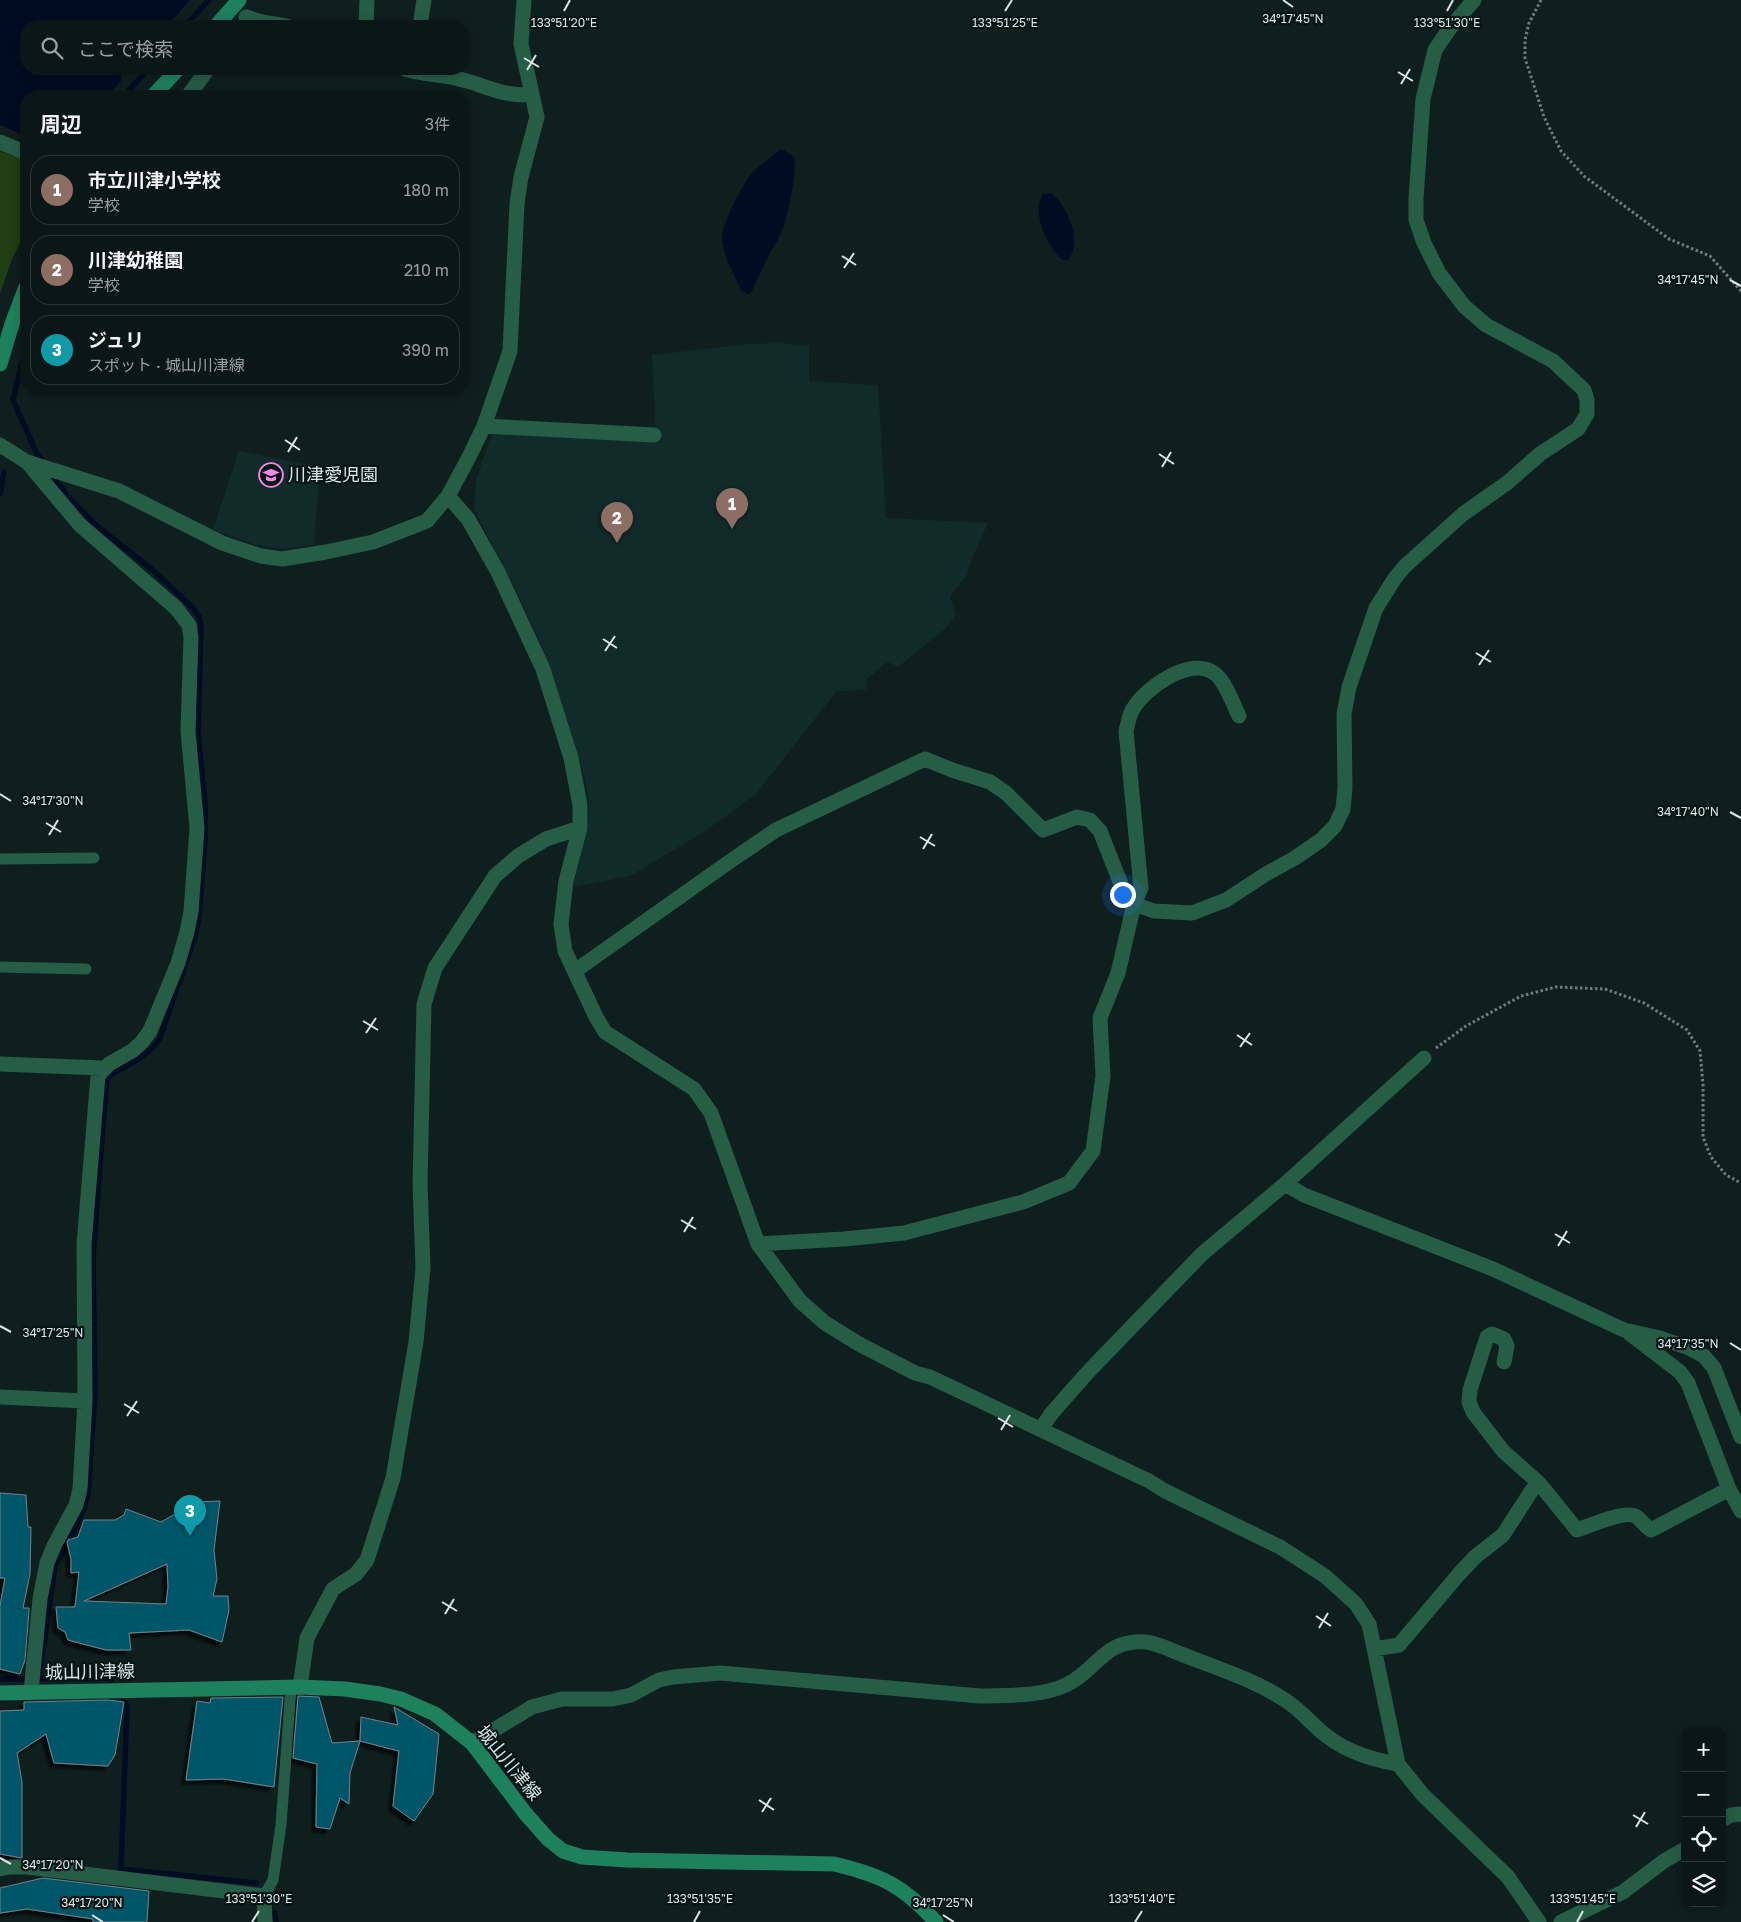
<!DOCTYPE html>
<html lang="ja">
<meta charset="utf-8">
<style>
:root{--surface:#0b1716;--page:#14201f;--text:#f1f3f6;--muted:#9a9fa1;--line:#2b3635;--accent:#f987e8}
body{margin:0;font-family:"Golos Text","Noto Sans JP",sans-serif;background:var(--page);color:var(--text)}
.controls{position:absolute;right:15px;bottom:15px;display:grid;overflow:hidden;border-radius:10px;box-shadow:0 2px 12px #0003}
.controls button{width:45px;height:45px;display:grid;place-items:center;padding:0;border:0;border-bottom:1px solid var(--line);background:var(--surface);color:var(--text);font:25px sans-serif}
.you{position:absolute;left:1122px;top:894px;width:18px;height:18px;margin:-12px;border:4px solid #fff;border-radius:50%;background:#1a73e8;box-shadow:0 0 0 8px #1a73e833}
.badge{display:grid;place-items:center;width:32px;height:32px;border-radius:50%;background:var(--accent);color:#fff;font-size:16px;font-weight:700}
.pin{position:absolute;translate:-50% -41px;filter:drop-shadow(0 1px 2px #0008)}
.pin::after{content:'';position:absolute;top:26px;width:18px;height:15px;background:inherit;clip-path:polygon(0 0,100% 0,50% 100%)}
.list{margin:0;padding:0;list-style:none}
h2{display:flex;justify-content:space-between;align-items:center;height:65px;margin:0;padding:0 20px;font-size:21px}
h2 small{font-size:16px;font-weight:400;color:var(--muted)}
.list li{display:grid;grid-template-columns:32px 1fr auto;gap:15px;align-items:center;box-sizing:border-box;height:70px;margin:0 10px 10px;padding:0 10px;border:1px solid var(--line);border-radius:20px}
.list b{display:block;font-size:19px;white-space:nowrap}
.list p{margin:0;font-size:16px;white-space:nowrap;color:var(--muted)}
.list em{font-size:16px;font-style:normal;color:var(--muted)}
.icon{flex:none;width:28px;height:28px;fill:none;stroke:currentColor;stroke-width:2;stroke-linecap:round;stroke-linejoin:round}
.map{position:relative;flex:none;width:1741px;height:1922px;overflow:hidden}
.search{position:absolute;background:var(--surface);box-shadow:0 2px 12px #0003;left:20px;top:20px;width:450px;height:55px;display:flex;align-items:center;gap:12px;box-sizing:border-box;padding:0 18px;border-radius:20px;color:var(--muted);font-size:19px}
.panel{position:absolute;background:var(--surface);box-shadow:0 2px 12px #0003;left:20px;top:90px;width:450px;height:305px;border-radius:20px}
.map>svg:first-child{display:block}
</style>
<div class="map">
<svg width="1741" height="1922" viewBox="0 0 1741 1922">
<defs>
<filter id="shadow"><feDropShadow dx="-4.5" dy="4.5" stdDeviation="1" flood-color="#0009"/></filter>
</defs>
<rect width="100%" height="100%" fill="#0f1f1e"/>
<path fill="#112a2a" d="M778,343L809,346V381L878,385L886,518L988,523L972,558L967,575L950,597L956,615L945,629L898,667L887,662L866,680L867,689L836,692L756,794L704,832L630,876L573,887L588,826L589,801L584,776L549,663L514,586L474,510L476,480L490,438L494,432L656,441L652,355L749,344Z
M239,451L320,467L314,545L280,549L256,545L213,530Z"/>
<path fill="#213d12" d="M0,151L26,161V231L12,259L0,293Z"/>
<path fill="#000c22" d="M0,0H190L167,26L163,25L161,26H26V69H128L120,77L122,80L106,96H26V136L0,125Z
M779,150H784L794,157C797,173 787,225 778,239C768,256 760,273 752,291L749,294L741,291C735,275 724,258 722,240C721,224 742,186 752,173C760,165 771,158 779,150Z
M1051,193C1068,207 1083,241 1068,260H1062C1047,245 1031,214 1043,194Z"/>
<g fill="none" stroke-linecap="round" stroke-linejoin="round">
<path stroke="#000c22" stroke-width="5.5" d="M185,26L209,0
M124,96L148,69
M26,346L13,400L37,454L44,463
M0,494L4,472
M40,1672L55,1566L84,1509L88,1494L95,1392L93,1258L106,1087L107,1078C125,1064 148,1059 160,1038L195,936L199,916L205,838V802L198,734L201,628L199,617L193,608L155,572L97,526L69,498L51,473
M0,1679L110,1678L111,1681
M124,1702L127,1706L121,1869L256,1883
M275,1913L276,1922"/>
</g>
<path fill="#055669" stroke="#728389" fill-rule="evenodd" filter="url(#shadow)" d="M0,1493L26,1495L28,1527H31L30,1574L23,1608H29V1611L25,1660L20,1674L0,1669V1606L5,1578H0Z
M220,1501L214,1550L217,1579L213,1596H228L229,1610L222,1642L189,1630L129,1633L131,1650H106L68,1640L65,1632L58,1628L56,1607H75L79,1572L71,1573V1559L67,1542L68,1540L78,1537L84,1520H115L124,1515L126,1509L161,1522L196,1502ZM167,1564L168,1587L166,1604L84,1601Z
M298,1696L319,1697L332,1743L360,1741L350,1773L349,1804L340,1798L330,1829L316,1827L317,1764L293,1758Z
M283,1697L274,1787L224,1779L186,1780L197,1701L210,1703L211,1698Z
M108,1700L124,1702L115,1755L108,1766L54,1763L46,1734L17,1753L22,1782V1858L0,1854V1711L24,1710V1702Z
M394,1707L439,1734L433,1794L414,1821L393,1806L399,1751L360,1741L361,1717L398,1725Z
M43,1878L149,1891L147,1922H93V1919L27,1909L0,1913V1888Z"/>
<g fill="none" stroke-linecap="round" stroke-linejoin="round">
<path stroke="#707d7c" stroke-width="3" stroke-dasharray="2.5 2.5" stroke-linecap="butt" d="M1541,0L1529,23L1525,40V58L1544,117L1561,151L1584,176L1669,239L1710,256L1741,291
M1436,1048L1466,1026L1521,996L1556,987L1605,989L1644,1003L1687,1030L1700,1051L1703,1084V1137L1711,1157L1726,1175L1741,1183"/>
<path stroke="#265d46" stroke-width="11" d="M0,859L94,858
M0,967L86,969
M264,1896L273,1880L281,1825L291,1687"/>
<path stroke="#265d46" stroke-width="15" d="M246,17L262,22L286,26
M366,26L367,0
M420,26L424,0
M405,69C424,75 444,74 463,80C487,86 507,98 532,94
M188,96L208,69
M0,142L26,153
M484,426L654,435
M0,445L27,462L119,491L222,543L261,556L282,559L326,552L373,542L427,521L448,496L469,457L484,426L510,351L517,204L521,177L537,117L521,44L524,0
M27,462L80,525L176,608L189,625L191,637L188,731L197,828L191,912L187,932L178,963L150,1031L142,1042L132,1051L109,1064L98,1076L84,1244L85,1401L80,1489L76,1505L54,1546L47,1563L40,1599L31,1692
M448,496L468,519L498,572L543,669L571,758L580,805V828L566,881L561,924L565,951L596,1017L605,1032L694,1089L711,1113L758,1244L800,1301L825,1323L859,1344L915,1373L930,1377L1149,1481L1165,1491L1280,1547L1325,1576L1356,1604L1369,1624L1398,1764L1423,1795L1508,1877L1539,1922
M575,971L729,862L776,830L925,759L952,770L990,782L1006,793L1043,830L1077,817L1090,820L1100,831L1124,892L1134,904L1154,911L1192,913L1226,900L1266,874L1295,858L1321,840L1335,826L1343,809L1345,788L1344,714L1349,687L1376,608L1395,578L1405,566L1463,514L1507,483L1540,454L1578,429L1587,414V400L1584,390L1553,361L1486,325L1464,306L1439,273L1424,243L1416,220V198L1423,99L1435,50L1450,28L1474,0
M0,1064L103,1068
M1285,1184L1304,1195L1493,1269L1624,1330L1660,1338L1689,1348L1704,1356L1714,1368L1741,1437
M758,1244L844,1239L904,1233L1023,1202L1069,1183L1093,1151L1103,1076L1100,1018L1118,973L1134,904L1141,888L1126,731C1128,724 1129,715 1133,709C1145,688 1190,656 1214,673C1225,680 1233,704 1239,716
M1629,1333L1680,1372L1688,1383L1729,1489L1741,1511
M1504,1362L1507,1346L1504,1339L1492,1334L1487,1337L1470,1390L1469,1402L1473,1412L1503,1451L1539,1483L1577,1530C1589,1526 1627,1509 1637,1517C1642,1521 1645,1526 1651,1530L1729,1489
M0,1397L85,1401
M1041,1429L1051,1414L1088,1372L1202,1254L1285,1184L1424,1058
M1374,1649L1399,1645L1459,1574L1475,1557L1503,1535L1532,1490L1539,1483
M300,1687L307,1638L333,1589L356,1574L367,1560L393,1478L416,1342L423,1268L420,1184L424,1004L435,968L495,876L518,856L546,839L580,828
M472,1743L532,1707L562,1699H613L631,1695L659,1680L673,1677L720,1673L980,1696C1007,1695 1040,1697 1066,1685C1098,1670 1103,1639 1146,1642C1157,1643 1170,1650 1181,1654C1216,1668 1253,1679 1285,1700C1301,1710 1313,1726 1328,1737C1348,1752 1373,1760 1398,1764
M1722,1820L1731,1815L1741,1814
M0,1869L10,1867H27L264,1896L265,1922
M1561,1922L1623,1892L1664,1861L1685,1849"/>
<path stroke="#1e815e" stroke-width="15" d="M216,26L239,0
M153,96L178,69
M0,364L12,324L26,287
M0,1693L300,1687L345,1689L380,1694L401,1699L435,1714L472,1743L525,1813L548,1839L563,1851L582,1857L627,1860L834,1864C881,1875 904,1886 936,1922"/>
</g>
<path fill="none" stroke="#dbe5e4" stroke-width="2" d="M1283,0L1293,7M564,11L570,0M1005,11L1012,0M1447,11L1453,0M524,58L539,67M527,70L536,55M1398,72L1413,81M1401,84L1410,69M842,256L856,265M844,268L854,253M1730,280L1741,286M285,440L300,450M288,452L297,437M1159,454L1174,464M1162,467L1171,452M603,639L617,648M605,651L615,636M1476,653L1491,662M1479,665L1489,650M0,794L11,801M1730,812L1741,818M46,823L61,832M49,835L58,820M920,837L935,846M923,849L932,834M363,1021L378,1030M366,1033L376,1018M1237,1035L1252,1045M1240,1047L1250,1033M681,1220L696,1229M684,1232L693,1217M1555,1234L1570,1243M1558,1246L1567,1231M0,1326L11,1332M1730,1343L1741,1350M124,1404L139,1413M127,1416L137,1401M998,1418L1013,1427M1001,1430L1010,1415M442,1602L457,1611M445,1614L454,1599M1316,1616L1331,1626M1319,1628L1328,1613M759,1800L774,1810M762,1812L771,1798M1633,1815L1648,1824M1636,1827L1645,1812M0,1858L11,1864M92,1915L103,1922M943,1915L954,1922M252,1922L259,1911M694,1922L700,1911M1135,1922L1142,1911M1577,1922L1583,1911"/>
<defs>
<g id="school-ring" transform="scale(1.25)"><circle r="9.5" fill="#061515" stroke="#f987e8" stroke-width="1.5"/><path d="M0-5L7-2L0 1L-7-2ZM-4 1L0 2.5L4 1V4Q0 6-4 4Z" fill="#f987e8"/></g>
</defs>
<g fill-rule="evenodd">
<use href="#school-ring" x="271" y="475"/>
</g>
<g text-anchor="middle" stroke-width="4.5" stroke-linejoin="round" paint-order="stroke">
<g font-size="18" fill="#dbe5e4" stroke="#061515" text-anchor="start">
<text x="288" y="481">川津愛児園</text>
</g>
<g font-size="18" fill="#dbe5e4" stroke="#061515">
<text transform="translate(90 1672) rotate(-1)" y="6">城山川津線</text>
<text transform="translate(509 1763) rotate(51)" y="6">城山川津線</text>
</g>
</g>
<g font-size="12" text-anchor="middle" fill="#dbe5e4" stroke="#061515" stroke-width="4.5" stroke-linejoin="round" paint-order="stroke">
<text x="1293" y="23">34°17'45"N</text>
<text x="564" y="27">133°51'20"E</text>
<text x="1005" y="27">133°51'25"E</text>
<text x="1447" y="27">133°51'30"E</text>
<text x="1688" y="284">34°17'45"N</text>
<text x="53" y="805">34°17'30"N</text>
<text x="1688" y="816">34°17'40"N</text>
<text x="53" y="1337">34°17'25"N</text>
<text x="1688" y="1348">34°17'35"N</text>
<text x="53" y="1869">34°17'20"N</text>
<text x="259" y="1903">133°51'30"E</text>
<text x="700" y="1903">133°51'35"E</text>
<text x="1142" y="1903">133°51'40"E</text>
<text x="1583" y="1903">133°51'45"E</text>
<text x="92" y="1907">34°17'20"N</text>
<text x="943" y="1907">34°17'25"N</text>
</g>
</svg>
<div class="controls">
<button>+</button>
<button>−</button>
<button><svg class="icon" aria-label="locate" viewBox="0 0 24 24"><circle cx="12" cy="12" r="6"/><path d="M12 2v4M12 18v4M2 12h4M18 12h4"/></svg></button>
<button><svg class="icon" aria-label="layers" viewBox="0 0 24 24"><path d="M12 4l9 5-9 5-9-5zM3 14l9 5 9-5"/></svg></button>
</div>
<div class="you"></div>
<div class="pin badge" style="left:732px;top:529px;background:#8d6e63">1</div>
<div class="pin badge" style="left:617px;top:543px;background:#8d6e63">2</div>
<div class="pin badge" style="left:190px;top:1536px;background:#0f9aa8">3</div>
<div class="search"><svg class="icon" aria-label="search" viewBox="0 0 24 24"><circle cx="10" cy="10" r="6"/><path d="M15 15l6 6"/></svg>ここで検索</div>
<section class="panel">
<h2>周辺<small>3件</small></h2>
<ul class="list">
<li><span class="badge" style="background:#8d6e63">1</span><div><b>市立川津小学校</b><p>学校</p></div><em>180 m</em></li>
<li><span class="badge" style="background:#8d6e63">2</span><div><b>川津幼稚園</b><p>学校</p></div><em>210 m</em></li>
<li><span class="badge" style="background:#0f9aa8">3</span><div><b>ジュリ</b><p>スポット · 城山川津線</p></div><em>390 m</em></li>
</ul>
</section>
</div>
